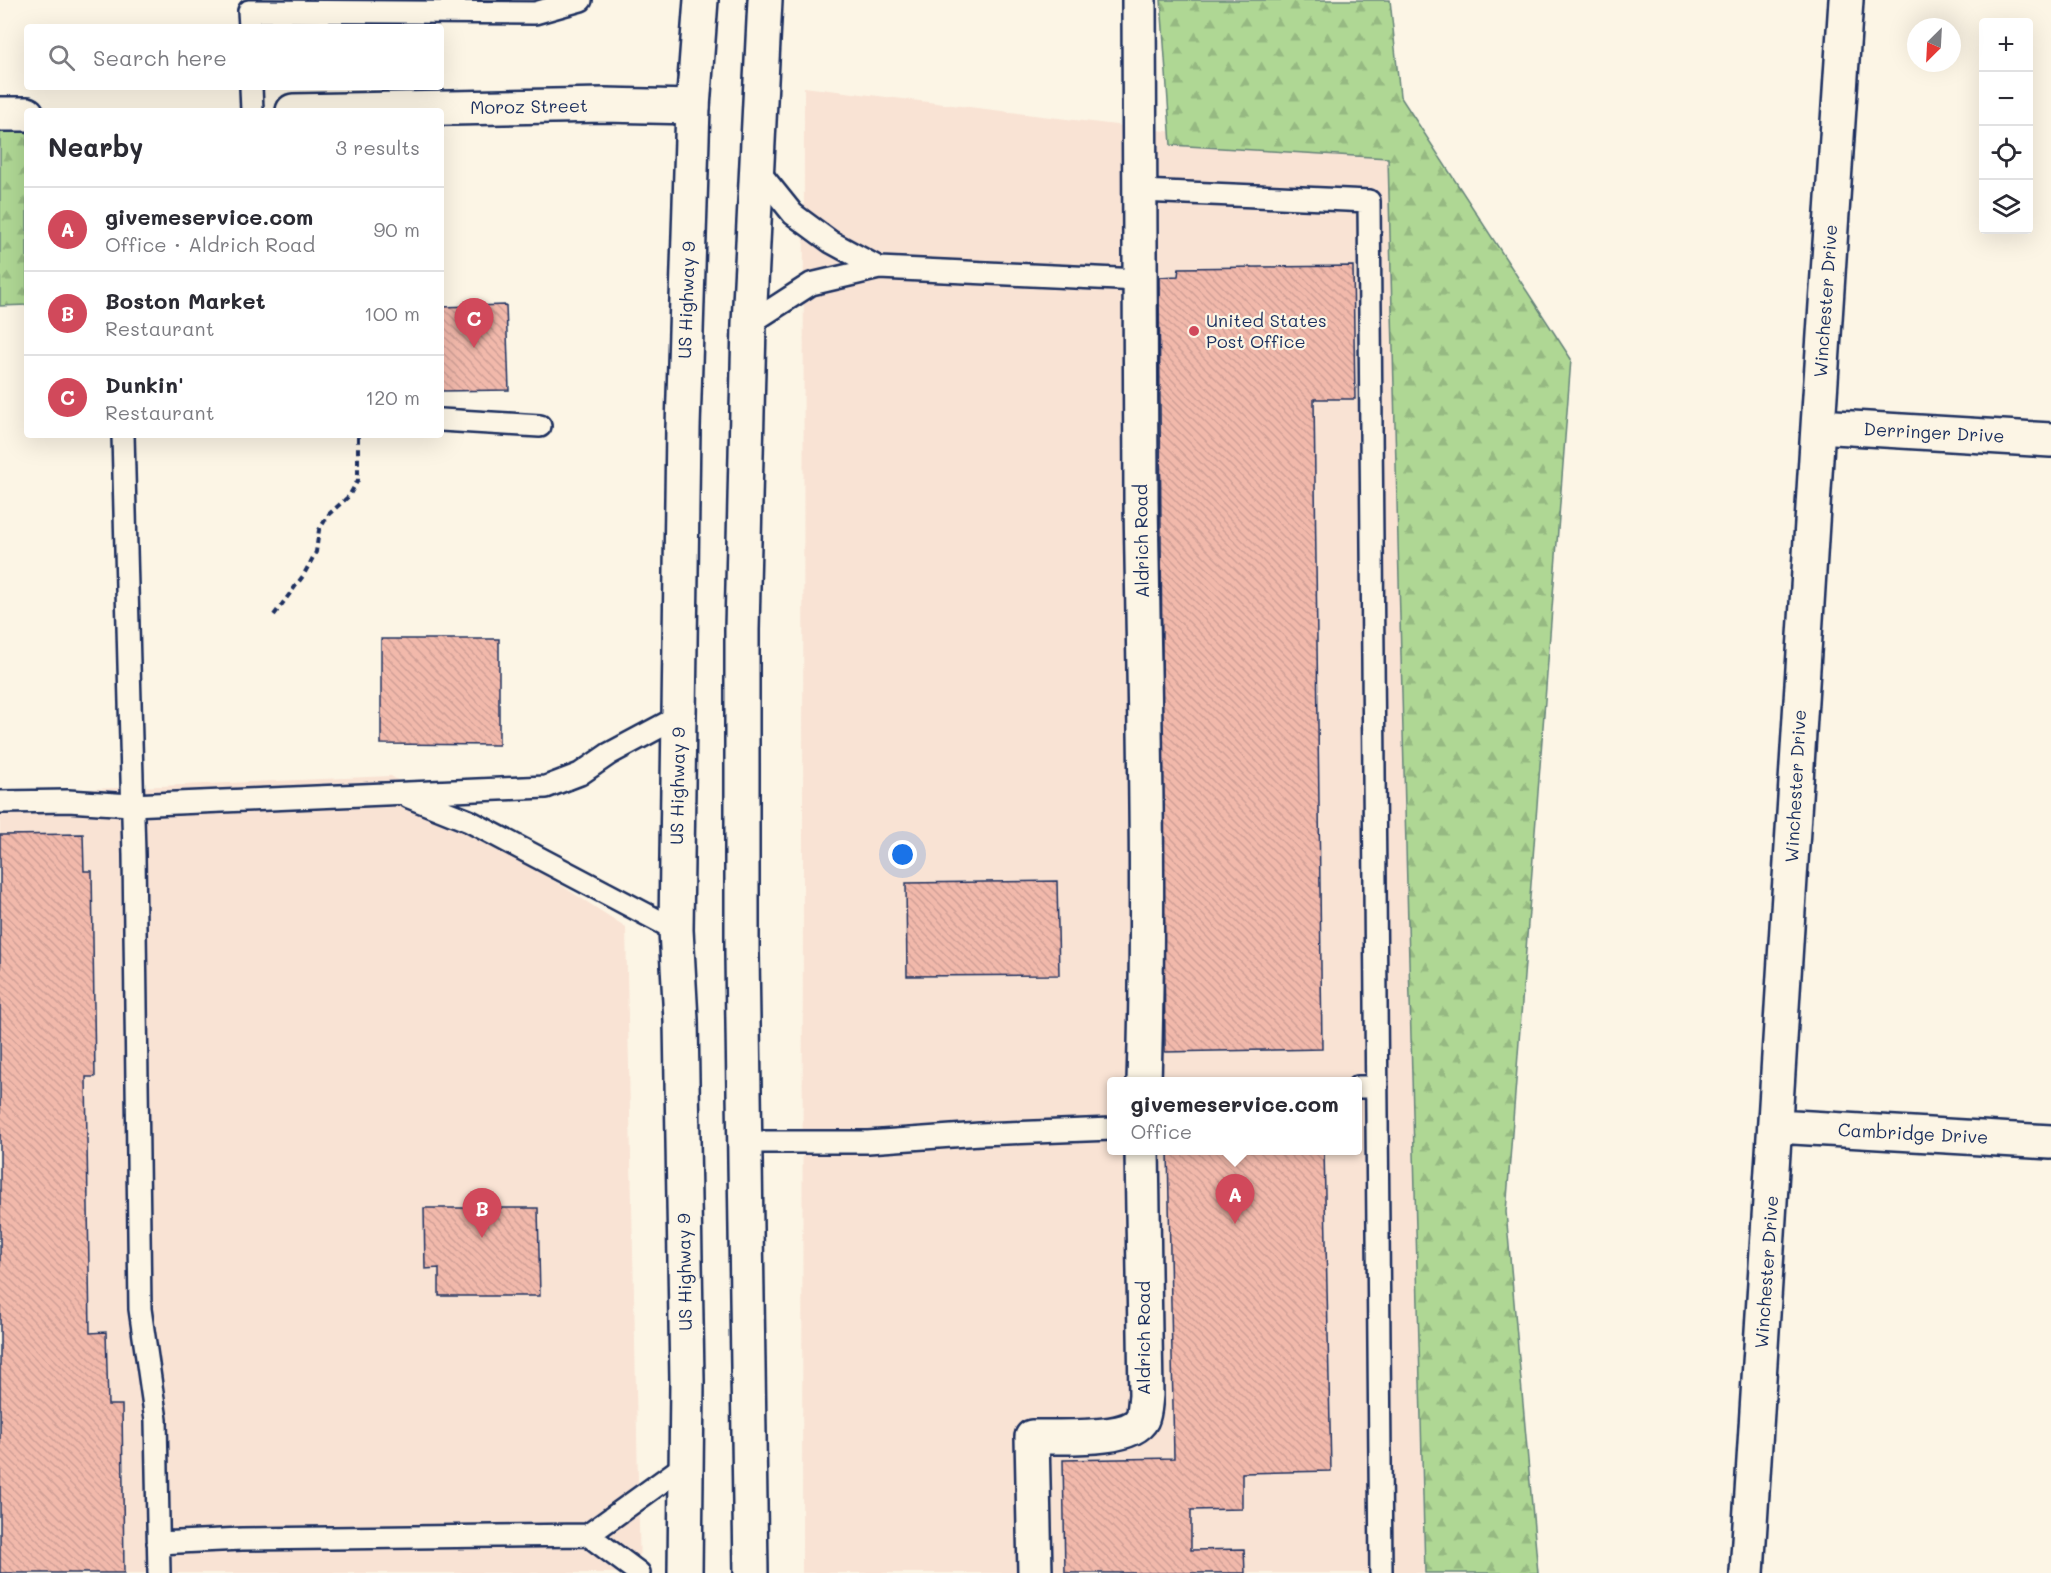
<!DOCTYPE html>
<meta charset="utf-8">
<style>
:root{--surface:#fff;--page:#f2f2f3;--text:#2b2b33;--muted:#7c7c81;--line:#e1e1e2;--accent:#d1495b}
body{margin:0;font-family:Mali,sans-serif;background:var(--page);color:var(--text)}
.controls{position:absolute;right:18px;top:18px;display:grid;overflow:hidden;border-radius:6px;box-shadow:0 6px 24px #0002}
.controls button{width:54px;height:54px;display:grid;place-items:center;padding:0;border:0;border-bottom:2px solid var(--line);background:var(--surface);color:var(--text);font:30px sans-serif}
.compass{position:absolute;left:1907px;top:18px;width:54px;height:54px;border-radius:50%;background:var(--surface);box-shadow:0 6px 24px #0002;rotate:204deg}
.you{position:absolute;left:903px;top:855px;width:21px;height:21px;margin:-15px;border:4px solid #fff;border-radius:50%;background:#1a73e8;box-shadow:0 0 0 9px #1a73e833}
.badge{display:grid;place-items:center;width:39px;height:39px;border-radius:50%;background:var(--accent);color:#fff;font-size:20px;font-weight:700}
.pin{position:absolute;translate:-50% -50px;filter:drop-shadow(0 2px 3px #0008)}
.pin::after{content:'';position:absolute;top:32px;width:21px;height:18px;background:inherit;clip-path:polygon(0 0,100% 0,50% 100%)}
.popup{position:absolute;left:1107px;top:1077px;width:255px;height:78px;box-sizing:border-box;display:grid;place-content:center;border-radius:6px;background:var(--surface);filter:drop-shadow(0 2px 4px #0005);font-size:20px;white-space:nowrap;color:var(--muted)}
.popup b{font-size:22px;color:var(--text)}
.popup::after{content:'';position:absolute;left:50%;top:100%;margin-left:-12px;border:12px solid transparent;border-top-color:var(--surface)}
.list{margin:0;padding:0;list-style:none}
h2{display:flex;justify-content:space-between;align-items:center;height:78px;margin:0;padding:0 24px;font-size:26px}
h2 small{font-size:20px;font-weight:400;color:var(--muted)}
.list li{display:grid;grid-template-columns:39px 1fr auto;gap:18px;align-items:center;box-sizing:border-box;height:84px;padding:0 24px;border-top:2px solid var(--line)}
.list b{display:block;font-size:22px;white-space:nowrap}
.list p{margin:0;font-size:20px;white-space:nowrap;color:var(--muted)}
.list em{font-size:20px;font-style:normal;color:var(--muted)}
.icon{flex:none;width:33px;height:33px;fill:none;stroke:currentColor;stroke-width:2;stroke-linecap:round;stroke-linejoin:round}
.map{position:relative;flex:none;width:2051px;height:1573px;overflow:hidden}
.search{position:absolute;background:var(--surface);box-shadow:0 6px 24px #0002;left:24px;top:24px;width:420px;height:66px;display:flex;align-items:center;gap:15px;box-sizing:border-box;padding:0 21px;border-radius:6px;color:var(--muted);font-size:22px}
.panel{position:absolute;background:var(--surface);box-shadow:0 6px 24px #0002;left:24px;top:108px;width:420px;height:330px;border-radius:6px}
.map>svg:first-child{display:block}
</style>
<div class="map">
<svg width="2051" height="1573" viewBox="0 0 2051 1573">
<defs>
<pattern id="forest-firs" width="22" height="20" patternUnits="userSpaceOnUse" patternTransform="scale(1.5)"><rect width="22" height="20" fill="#afd794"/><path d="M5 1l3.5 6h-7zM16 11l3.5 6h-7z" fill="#96b982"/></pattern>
<pattern id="building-back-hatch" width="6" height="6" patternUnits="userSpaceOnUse" patternTransform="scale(1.5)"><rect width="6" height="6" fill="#f2b9ab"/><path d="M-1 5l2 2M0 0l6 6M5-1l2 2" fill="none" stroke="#cf9f96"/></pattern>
</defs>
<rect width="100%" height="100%" fill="#fcf5e5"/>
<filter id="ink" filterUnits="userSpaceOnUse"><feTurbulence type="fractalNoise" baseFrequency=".0167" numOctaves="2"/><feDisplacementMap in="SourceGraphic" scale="12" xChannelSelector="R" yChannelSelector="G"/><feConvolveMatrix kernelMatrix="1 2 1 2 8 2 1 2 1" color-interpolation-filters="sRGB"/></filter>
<g filter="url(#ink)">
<path fill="#f9e3d4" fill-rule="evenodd" d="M804,87L1388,158L1424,1573H802ZM1112,1082H1358V1150H1112Z
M391,776L626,927L640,1573H0V793Z"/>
<path fill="url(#forest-firs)" stroke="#658379" stroke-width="1.5" d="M1161,0H1390L1400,96L1571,359L1506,1212L1538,1573H1425L1388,158L1171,145Z
M0,119H27V305L0,306Z"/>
<path fill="url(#building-back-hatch)" stroke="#1b2f5e" stroke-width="1.5" d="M367,0H511V5H367Z
M1353,266L1355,399H1314L1322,1049L1165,1052L1159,277L1178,276L1179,268Z
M506,305L509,390L441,391V307Z
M381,639H499V745L381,744Z
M83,834L84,871H92L95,1077H86L90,1333L106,1332L108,1405H122L124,1573H0V835Z
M1057,881L1059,975L907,976L906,883Z
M1168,1150H1324L1331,1471L1242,1473V1509L1191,1510V1550L1244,1549L1245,1573H1065L1063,1460L1174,1458Z
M424,1208H538L540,1296H439V1268L425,1269Z"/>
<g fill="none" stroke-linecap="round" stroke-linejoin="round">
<g stroke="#1b2f5e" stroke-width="26">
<path id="service" d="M250,27L249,11L535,13L581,0
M251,87L252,111
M756,168L793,214L831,242L879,268
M1141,191L1369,201L1381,1573
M749,324L811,284L879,268L1140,280
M441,420L540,426
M123,435L134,855L140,1309L156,1420L159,1573
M409,797L469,821L676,930
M0,802L68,801L131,805L546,787L580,774L609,754L680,716
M1358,1087H1377
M745,1142H868L980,1134L1112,1129
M588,1535L639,1573
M158,1543L242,1539L588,1535L685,1465"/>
</g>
<g stroke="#1b2f5e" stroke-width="38">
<path id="minor" d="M1139,0C1141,167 1139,333 1141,500C1144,694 1150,888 1144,1082
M293,111L604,105L693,107
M0,114H27
M1818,426L2051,440
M1776,1126L2051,1142
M1035,1573L1032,1437C1056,1436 1130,1442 1142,1419C1145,1413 1145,1402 1146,1395L1142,1150
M1747,1573L1818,426L1846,0"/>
</g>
<g stroke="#1b2f5e" stroke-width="38">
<path id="trunk" d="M685,1573L687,1381L681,1020L676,930L683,428L693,107L701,0
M751,1573L742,954V630L749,324L765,0"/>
</g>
<path stroke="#1b2f5e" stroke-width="4" stroke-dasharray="6 4.5" stroke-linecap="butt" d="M274,615L303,576L316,552L319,530L329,514L349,496L358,480V435"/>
<use href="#service" stroke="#fcf5e5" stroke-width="21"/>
<use href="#minor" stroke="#fcf5e5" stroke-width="33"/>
<use href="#trunk" stroke="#fcf5e5" stroke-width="33"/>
</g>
</g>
<circle fill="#d1495b" stroke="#fcf5e5" stroke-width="2" cx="1194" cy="331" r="6"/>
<g text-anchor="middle" stroke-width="4.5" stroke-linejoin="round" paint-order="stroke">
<g font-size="18" fill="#1b2f5e" stroke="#fcf5e5">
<text transform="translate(529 107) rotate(-1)" y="6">Moroz Street</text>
<text transform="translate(687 300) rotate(-88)" y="6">US Highway 9</text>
<text transform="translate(1826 301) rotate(-86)" y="6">Winchester Drive</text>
<text transform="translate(1934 433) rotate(3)" y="6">Derringer Drive</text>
<text transform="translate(1142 541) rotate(-91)" y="6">Aldrich Road</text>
<text transform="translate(678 786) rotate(-89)" y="6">US Highway 9</text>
<text transform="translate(1796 786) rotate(-87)" y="6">Winchester Drive</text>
<text transform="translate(1913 1134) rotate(3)" y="6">Cambridge Drive</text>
<text transform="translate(685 1272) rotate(-91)" y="6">US Highway 9</text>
<text transform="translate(1767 1272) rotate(-86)" y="6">Winchester Drive</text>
<text transform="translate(1144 1338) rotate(-90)" y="6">Aldrich Road</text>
</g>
<g font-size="18" fill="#1b2f5e" stroke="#fcf5e5" text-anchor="start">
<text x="1206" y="327">United States<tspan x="1206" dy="21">Post Office</tspan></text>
</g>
</g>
</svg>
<div class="controls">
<button>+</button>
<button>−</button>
<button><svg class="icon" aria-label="locate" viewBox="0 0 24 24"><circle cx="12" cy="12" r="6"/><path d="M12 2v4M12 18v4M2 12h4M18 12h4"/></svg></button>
<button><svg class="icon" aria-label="layers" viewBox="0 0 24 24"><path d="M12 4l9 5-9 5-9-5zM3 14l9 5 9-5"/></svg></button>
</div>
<svg class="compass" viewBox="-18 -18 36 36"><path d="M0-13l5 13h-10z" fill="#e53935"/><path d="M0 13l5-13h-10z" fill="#7c7c81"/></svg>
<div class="you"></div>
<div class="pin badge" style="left:1235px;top:1224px">A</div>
<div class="popup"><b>givemeservice.com</b>Office</div>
<div class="pin badge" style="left:482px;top:1238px">B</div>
<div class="pin badge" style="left:474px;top:348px">C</div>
<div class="search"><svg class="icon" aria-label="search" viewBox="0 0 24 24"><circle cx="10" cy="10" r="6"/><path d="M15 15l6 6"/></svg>Search here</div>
<section class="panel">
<h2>Nearby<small>3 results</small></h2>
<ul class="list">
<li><span class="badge">A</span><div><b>givemeservice.com</b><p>Office · Aldrich Road</p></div><em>90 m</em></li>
<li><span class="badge">B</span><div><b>Boston Market</b><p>Restaurant</p></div><em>100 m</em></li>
<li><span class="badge">C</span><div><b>Dunkin'</b><p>Restaurant</p></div><em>120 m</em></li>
</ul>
</section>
</div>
